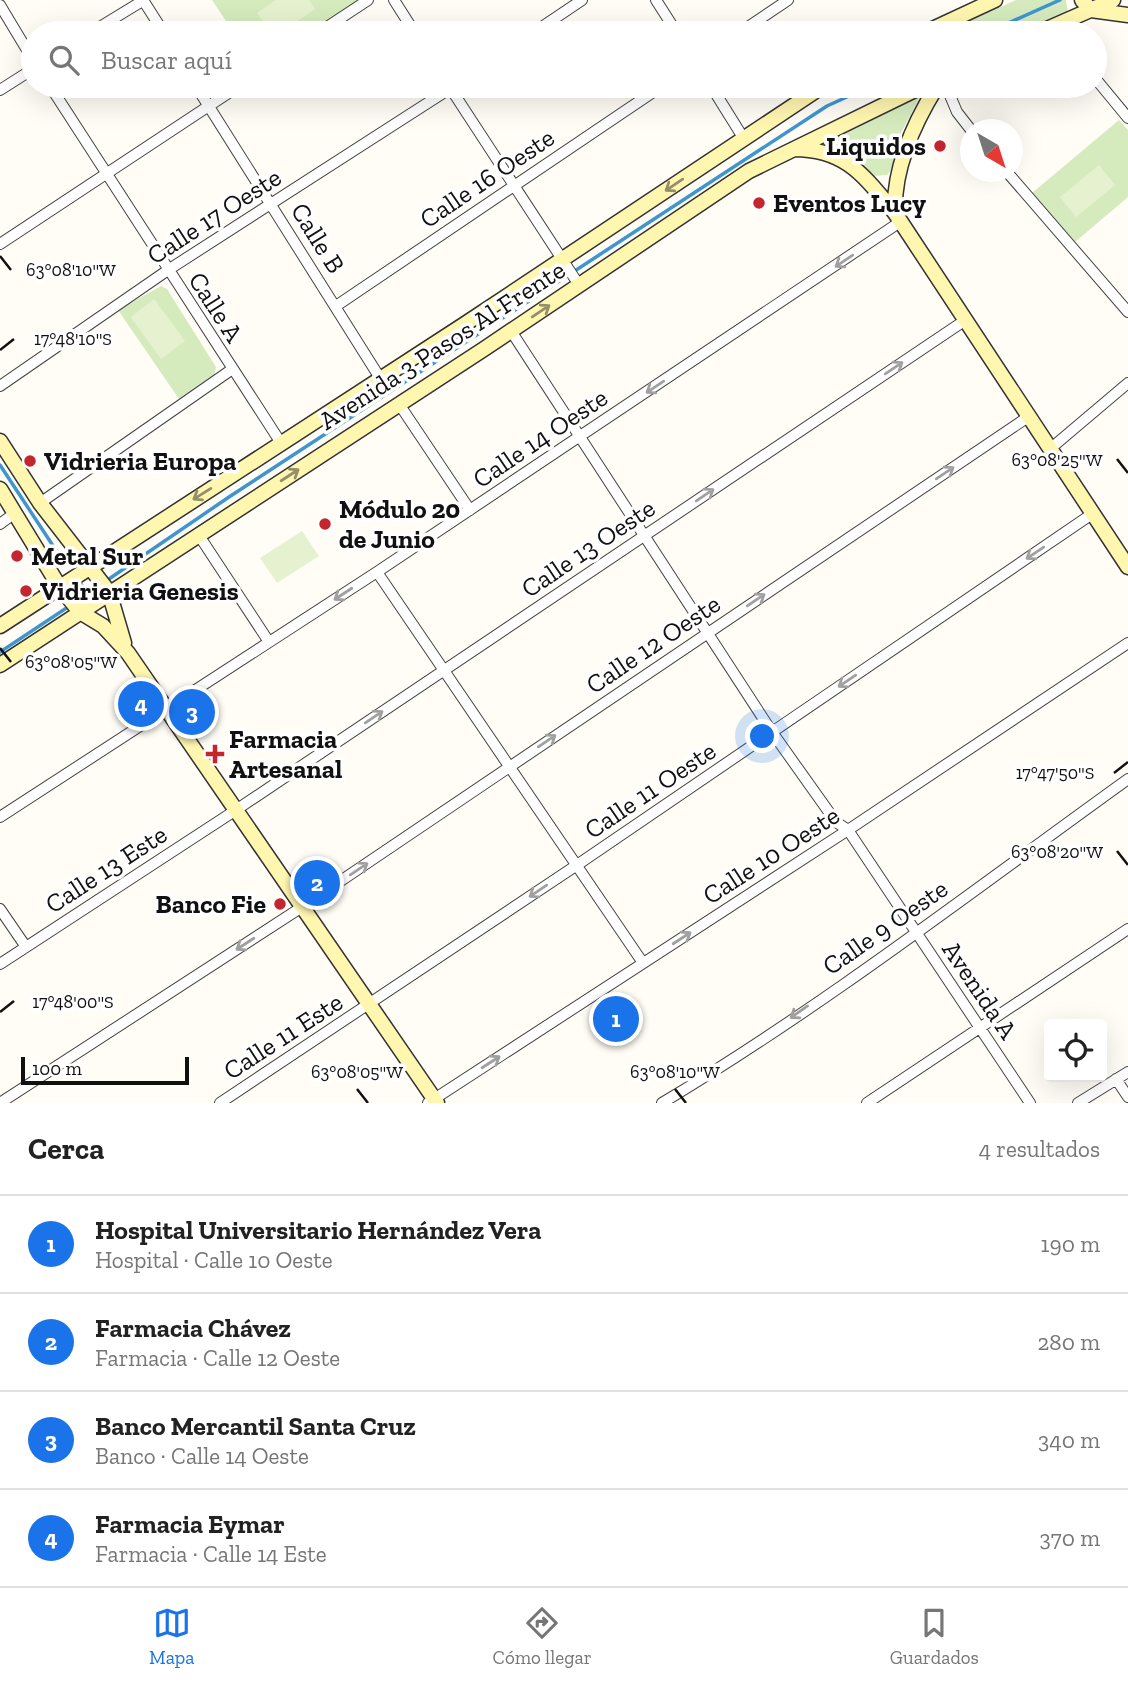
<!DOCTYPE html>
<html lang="es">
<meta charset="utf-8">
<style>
:root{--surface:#fff;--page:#f6f6f6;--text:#222;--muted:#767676;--line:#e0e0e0;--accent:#1a73e8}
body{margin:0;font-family:"Zilla Slab",serif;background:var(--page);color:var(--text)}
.controls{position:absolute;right:21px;bottom:21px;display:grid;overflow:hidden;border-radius:7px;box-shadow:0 7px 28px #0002}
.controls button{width:63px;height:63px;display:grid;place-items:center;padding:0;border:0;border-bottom:2px solid var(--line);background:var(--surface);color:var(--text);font:35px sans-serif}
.compass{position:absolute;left:960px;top:119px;width:63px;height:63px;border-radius:50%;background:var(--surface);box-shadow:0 7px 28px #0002;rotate:141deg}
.scale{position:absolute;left:21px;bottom:18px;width:168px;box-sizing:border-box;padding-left:7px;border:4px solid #111;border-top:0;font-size:19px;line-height:24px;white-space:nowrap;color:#111;-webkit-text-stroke:5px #fff;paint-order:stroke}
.you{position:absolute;left:763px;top:737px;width:24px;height:24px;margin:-18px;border:5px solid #fff;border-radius:50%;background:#1a73e8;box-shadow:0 0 0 10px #1a73e833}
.badge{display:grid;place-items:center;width:46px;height:46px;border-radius:50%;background:var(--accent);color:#fff;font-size:23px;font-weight:700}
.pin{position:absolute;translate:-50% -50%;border:4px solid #fff;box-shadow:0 2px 7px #0006}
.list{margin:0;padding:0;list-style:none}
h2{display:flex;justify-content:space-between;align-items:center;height:91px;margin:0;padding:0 28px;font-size:30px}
h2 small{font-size:23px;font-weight:400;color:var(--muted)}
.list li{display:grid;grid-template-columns:46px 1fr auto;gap:21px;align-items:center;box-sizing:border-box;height:98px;padding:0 28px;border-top:2px solid var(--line)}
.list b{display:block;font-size:26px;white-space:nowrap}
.list p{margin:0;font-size:23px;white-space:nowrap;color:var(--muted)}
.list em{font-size:23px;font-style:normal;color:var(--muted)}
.icon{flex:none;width:38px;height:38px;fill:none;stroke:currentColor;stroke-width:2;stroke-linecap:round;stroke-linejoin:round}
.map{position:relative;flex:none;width:1128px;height:1103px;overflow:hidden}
.search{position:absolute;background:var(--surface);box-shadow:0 7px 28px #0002;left:21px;right:21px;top:21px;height:77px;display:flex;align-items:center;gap:18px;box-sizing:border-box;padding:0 24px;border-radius:38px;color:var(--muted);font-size:26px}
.sheet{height:483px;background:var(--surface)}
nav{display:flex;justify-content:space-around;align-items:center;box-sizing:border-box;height:98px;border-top:2px solid var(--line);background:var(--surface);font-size:19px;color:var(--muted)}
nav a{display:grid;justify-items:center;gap:4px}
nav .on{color:var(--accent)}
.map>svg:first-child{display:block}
</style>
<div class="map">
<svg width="1128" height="1103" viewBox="0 0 1128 1103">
<rect width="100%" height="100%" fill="#fffdf5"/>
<path fill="#d5ebbd" d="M212,0H362L312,33H234Z
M1016,0H1066L1068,14L1025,33H944Z
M921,95L900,135L892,169L887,175L873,176L856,160L813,145Z
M1119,120L1128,130V197L1075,242L1032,193Z
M161,286L167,289L216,367L214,377L179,399L118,310Z"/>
<path fill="#e6f2cf" d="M276,0H309L315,9L280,33H271L257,13Z
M1099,165L1115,185L1076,217L1060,197Z
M154,299L185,341L161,359L131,317Z
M302,531L319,556L277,583L260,558Z"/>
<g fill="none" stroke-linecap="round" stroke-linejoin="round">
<path stroke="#3f96cf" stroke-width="3.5" d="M986,33L1060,0
M0,465L63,561
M78,581L89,593
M106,581L229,497L827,106L871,86
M78,601L100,585
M0,652L71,605"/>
<g stroke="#444" stroke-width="12">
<path id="street" d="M143,0L164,33
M394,0L415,33
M656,0L677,33
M0,5L33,60
M90,33L144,0
M318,33L368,0
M533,33L582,0
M739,33L788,0
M1095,78L1128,118
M50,86L281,443
M196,86L380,378
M449,86L579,285
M711,86L744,139
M946,86L957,112L971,130
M0,90L33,69
M1007,172L1128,312
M0,244L239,86
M336,306L662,86
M511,331L772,732L836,822L848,830L1030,1103
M0,386L168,270L454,86
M399,404L470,510
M1050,449L1128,383
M40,503L231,370
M0,524L15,513
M198,534L269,642
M377,572L643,963
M0,817L377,572L900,222
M0,909L26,947
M0,964L236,810L964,321
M1116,1079L1128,1097
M0,1103L302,907L1028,417
M220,1103L577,865L1092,514
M428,1103L848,830L1128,643
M662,1103C824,1006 975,889 1128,779
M867,1103L1128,929
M1078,1103L1128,1072"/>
</g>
<g stroke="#333" stroke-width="17">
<path id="secondary" d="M1082,0L1091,10L1128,15
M924,33L995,0
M1038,33L1113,0
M794,149C846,149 864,176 895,213L1128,567
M895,213C893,169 914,123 937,86
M0,441L40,503L109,592L124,643
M0,489L59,586L80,612L103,626L128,653L437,1103
M0,626L465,324L823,86
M0,665L484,349L749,171L923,86"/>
</g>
<use href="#street" stroke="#fff" stroke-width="10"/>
<use href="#secondary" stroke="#fff6b0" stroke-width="14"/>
</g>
<defs><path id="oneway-shaft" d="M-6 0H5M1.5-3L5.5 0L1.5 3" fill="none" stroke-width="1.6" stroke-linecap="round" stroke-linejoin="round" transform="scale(1.75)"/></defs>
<g stroke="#948f68">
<use href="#oneway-shaft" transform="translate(674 185) rotate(146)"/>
<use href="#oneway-shaft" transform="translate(541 311) rotate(-34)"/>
<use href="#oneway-shaft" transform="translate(290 475) rotate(-33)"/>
<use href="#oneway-shaft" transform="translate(202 494) rotate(148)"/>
</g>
<g stroke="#a0a0a0">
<use href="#oneway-shaft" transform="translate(844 261) rotate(146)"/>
<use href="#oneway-shaft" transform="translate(894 368) rotate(-34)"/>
<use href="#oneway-shaft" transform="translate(655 387) rotate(146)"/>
<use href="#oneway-shaft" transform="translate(945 473) rotate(-34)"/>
<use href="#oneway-shaft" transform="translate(705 495) rotate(-34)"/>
<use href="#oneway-shaft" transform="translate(1035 553) rotate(146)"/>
<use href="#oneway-shaft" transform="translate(343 594) rotate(147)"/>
<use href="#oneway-shaft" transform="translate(756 600) rotate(-34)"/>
<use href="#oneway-shaft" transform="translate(847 681) rotate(146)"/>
<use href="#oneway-shaft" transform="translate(374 717) rotate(-34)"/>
<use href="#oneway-shaft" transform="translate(547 741) rotate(-34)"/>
<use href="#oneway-shaft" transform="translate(359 869) rotate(-34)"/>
<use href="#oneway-shaft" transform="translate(538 891) rotate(146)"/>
<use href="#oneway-shaft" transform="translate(682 938) rotate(-33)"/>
<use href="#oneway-shaft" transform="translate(245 944) rotate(147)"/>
<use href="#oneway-shaft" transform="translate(799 1012) rotate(145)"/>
<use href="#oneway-shaft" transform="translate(491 1062) rotate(-33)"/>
</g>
<path fill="none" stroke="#111" stroke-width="2.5" d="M0,256L11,270M0,350L14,339M1117,459L1128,473M0,648L11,662M1114,773L1128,762M1117,851L1128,865M0,1012L14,1001M357,1089L368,1103M675,1089L686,1103"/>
<g fill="#c4262e" stroke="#fff" stroke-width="2.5">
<circle cx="940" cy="146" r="7"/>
<circle cx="759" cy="203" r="7"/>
<circle cx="30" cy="461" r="7"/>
<circle cx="325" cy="524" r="7"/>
<circle cx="17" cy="556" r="7"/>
<circle cx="26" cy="591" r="7"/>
<path d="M211.5 743.5h7v7h7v7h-7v7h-7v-7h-7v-7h7z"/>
<circle cx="280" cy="904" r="7"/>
</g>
<g text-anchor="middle" stroke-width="7" stroke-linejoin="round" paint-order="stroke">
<g font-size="26" font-weight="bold" fill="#111" stroke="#fff" text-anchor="start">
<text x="926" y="155" text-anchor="end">Liquidos</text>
<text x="773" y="212">Eventos Lucy</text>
<text x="44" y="470">Vidrieria Europa</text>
<text x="339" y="518">Módulo 20<tspan x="339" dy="30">de Junio</tspan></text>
<text x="31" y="565">Metal Sur</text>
<text x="40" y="600">Vidrieria Genesis</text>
<text x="229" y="748">Farmacia<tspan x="229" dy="30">Artesanal</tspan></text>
<text x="266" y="913" text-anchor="end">Banco Fie</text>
</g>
<g font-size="26" fill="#111" stroke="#fff">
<text transform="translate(487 178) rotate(-34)" y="9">Calle 16 Oeste</text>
<text transform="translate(214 216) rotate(-33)" y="9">Calle 17 Oeste</text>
<text transform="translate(318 238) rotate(58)" y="9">Calle B</text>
<text transform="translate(216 307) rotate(57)" y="9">Calle A</text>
<text transform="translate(442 345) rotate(-33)" y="9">Avenida 3 Pasos Al Frente</text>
<text transform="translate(540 438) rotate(-34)" y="9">Calle 14 Oeste</text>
<text transform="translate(588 548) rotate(-34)" y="9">Calle 13 Oeste</text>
<text transform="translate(653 644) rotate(-34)" y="9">Calle 12 Oeste</text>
<text transform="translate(650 790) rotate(-34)" y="9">Calle 11 Oeste</text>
<text transform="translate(771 855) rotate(-33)" y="9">Calle 10 Oeste</text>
<text transform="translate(106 869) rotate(-33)" y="9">Calle 13 Este</text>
<text transform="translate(885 927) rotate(-35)" y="9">Calle 9 Oeste</text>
<text transform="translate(980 990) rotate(56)" y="9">Avenida A</text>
<text transform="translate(283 1036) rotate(-33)" y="9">Calle 11 Este</text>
</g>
</g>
<g font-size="18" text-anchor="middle" fill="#111" stroke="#fff" stroke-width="7" stroke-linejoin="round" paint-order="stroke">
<text x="71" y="276">63°08'10"W</text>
<text x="73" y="345">17°48'10"S</text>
<text x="1057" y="466">63°08'25"W</text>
<text x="71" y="668">63°08'05"W</text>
<text x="1055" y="779">17°47'50"S</text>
<text x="1057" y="858">63°08'20"W</text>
<text x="73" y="1008">17°48'00"S</text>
<text x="357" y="1078">63°08'05"W</text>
<text x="675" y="1078">63°08'10"W</text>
</g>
</svg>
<div class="controls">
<button><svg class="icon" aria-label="locate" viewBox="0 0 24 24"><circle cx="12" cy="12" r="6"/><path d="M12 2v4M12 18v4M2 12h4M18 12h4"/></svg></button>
</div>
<svg class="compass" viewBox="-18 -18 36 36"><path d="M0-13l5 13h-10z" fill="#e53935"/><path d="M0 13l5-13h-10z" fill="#767676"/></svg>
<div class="scale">100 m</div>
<div class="you"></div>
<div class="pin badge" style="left:616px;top:1019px">1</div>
<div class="pin badge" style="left:317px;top:883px">2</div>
<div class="pin badge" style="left:192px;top:712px">3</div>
<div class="pin badge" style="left:141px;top:704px">4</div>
<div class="search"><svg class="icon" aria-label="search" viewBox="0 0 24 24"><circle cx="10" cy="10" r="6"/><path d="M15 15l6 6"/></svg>Buscar aquí</div>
</div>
<section class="sheet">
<h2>Cerca<small>4 resultados</small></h2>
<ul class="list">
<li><span class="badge">1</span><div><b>Hospital Universitario Hernández Vera</b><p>Hospital · Calle 10 Oeste</p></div><em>190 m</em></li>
<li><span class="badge">2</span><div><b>Farmacia Chávez</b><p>Farmacia · Calle 12 Oeste</p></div><em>280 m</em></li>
<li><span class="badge">3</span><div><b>Banco Mercantil Santa Cruz</b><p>Banco · Calle 14 Oeste</p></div><em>340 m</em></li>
<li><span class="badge">4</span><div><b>Farmacia Eymar</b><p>Farmacia · Calle 14 Este</p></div><em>370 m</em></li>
</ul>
</section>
<nav>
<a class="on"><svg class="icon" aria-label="map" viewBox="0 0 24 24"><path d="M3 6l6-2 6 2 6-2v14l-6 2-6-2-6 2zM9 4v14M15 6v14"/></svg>Mapa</a>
<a><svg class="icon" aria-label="directions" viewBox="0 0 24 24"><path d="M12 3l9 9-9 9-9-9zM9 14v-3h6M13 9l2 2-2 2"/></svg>Cómo llegar</a>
<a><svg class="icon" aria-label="saved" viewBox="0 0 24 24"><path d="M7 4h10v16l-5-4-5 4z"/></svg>Guardados</a>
</nav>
